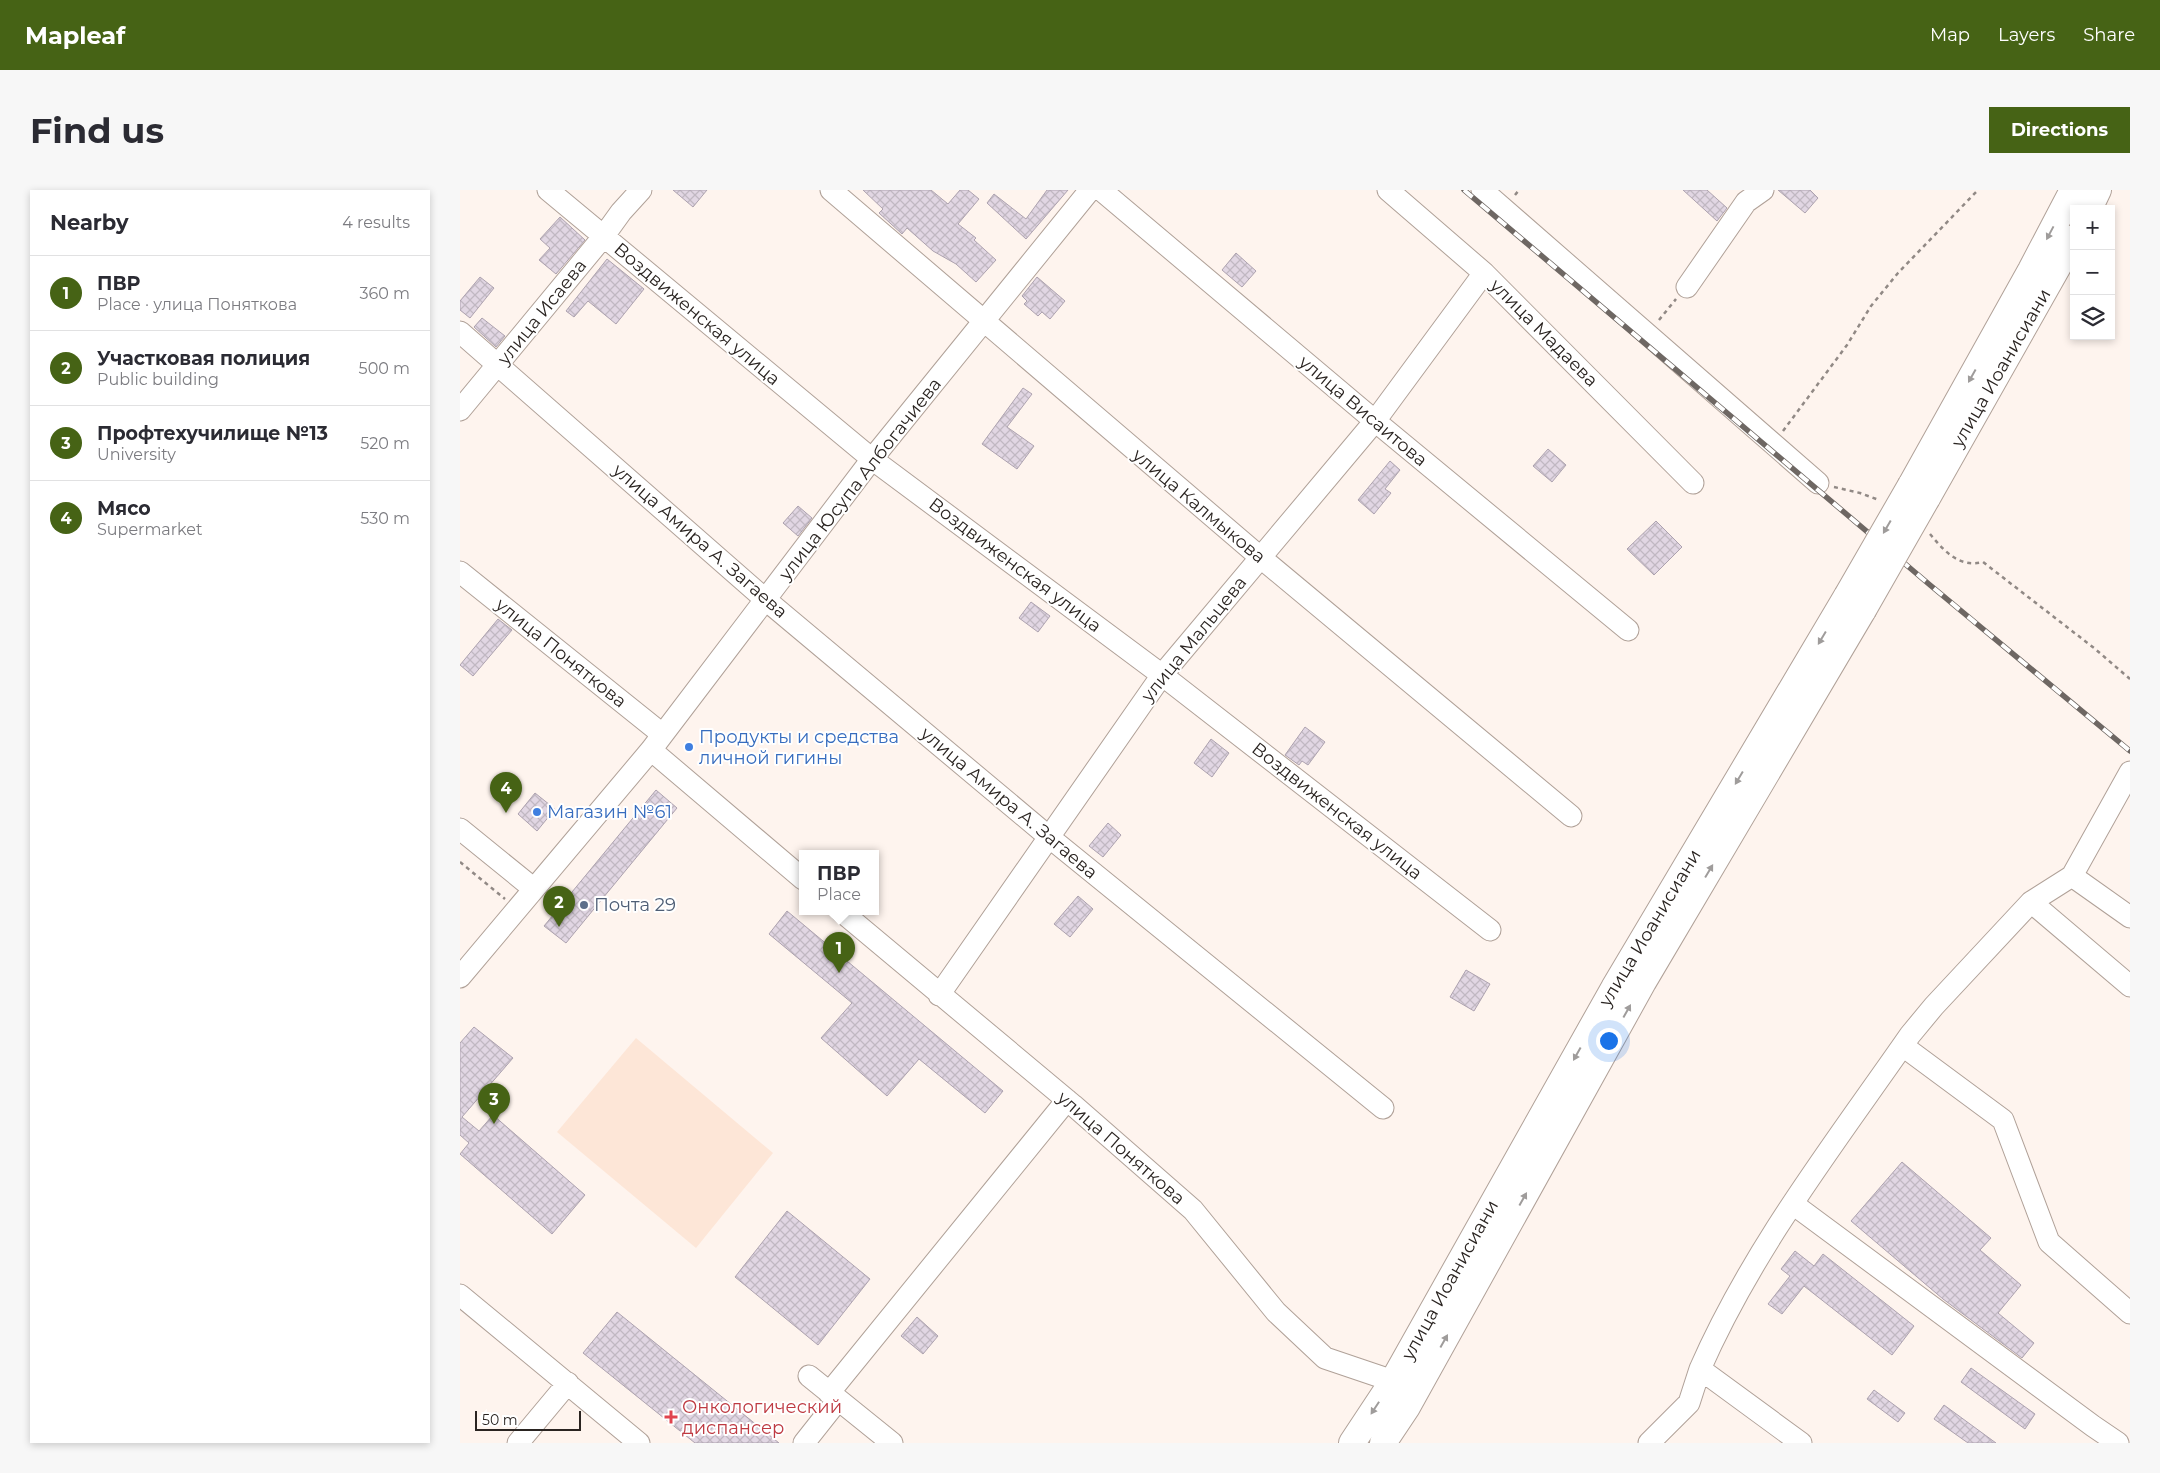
<!DOCTYPE html>
<meta charset="utf-8">
<style>
:root{--surface:#fff;--page:#f7f7f7;--text:#2b2b33;--muted:#7c7c81;--line:#e1e1e2;--accent:#466315}
body{margin:0;font-family:Montserrat,sans-serif;background:var(--page);color:var(--text)}
.controls{position:absolute;right:15px;top:15px;display:grid;overflow:hidden;border-radius:0px;box-shadow:0 2px 8px #0003}
.controls button{width:45px;height:45px;display:grid;place-items:center;padding:0;border:0;border-bottom:1px solid var(--line);background:var(--surface);color:var(--text);font:25px sans-serif}
.scale{position:absolute;left:15px;bottom:12px;width:106px;box-sizing:border-box;padding-left:5px;border:2px solid #2a2421;border-top:0;font-size:14px;line-height:18px;white-space:nowrap;color:#2a2421;-webkit-text-stroke:4px #fff;paint-order:stroke}
.you{position:absolute;left:1148px;top:850px;width:18px;height:18px;margin:-12px;border:4px solid #fff;border-radius:50%;background:#1a73e8;box-shadow:0 0 0 8px #1a73e833}
.badge{display:grid;place-items:center;width:32px;height:32px;border-radius:50%;background:var(--accent);color:#fff;font-size:16px;font-weight:700}
.pin{position:absolute;translate:-50% -41px;filter:drop-shadow(0 1px 2px #0008)}
.pin::after{content:'';position:absolute;top:26px;width:18px;height:15px;background:inherit;clip-path:polygon(0 0,100% 0,50% 100%)}
.popup{position:absolute;left:339px;top:660px;width:80px;height:65px;box-sizing:border-box;display:grid;place-content:center;border-radius:0px;background:var(--surface);filter:drop-shadow(0 1px 4px #0005);font-size:16px;white-space:nowrap;color:var(--muted)}
.popup b{font-size:19px;color:var(--text)}
.popup::after{content:'';position:absolute;left:50%;top:100%;margin-left:-10px;border:10px solid transparent;border-top-color:var(--surface)}
.list{margin:0;padding:0;list-style:none}
h2{display:flex;justify-content:space-between;align-items:center;height:65px;margin:0;padding:0 20px;font-size:21px}
h2 small{font-size:16px;font-weight:400;color:var(--muted)}
.list li{display:grid;grid-template-columns:32px 1fr auto;gap:15px;align-items:center;box-sizing:border-box;height:75px;padding:0 20px;border-top:1px solid var(--line)}
.list b{display:block;font-size:19px;white-space:nowrap}
.list p{margin:0;font-size:16px;white-space:nowrap;color:var(--muted)}
.list em{font-size:16px;font-style:normal;color:var(--muted)}
.icon{flex:none;width:28px;height:28px;fill:none;stroke:currentColor;stroke-width:2;stroke-linecap:round;stroke-linejoin:round}
.map{position:relative;flex:none;width:1670px;height:1253px;overflow:hidden;border-radius:0px}
header{display:flex;align-items:center;gap:30px;box-sizing:border-box;height:70px;padding:0 25px;background:var(--accent);color:#fff}
header strong{font-size:24px}
nav{display:flex;gap:28px;margin-inline-start:auto;font-size:18px}
.intro{display:flex;align-items:center;justify-content:space-between;box-sizing:border-box;height:120px;padding:0 30px}
h1{margin:0;font-size:35px}
.button{padding:12px 22px;border-radius:0px;background:var(--accent);color:#fff;font-size:18px;font-weight:700}
main{display:flex;gap:30px;padding:0 30px}
aside{flex:1;background:var(--surface);border-radius:0px;box-shadow:0 2px 8px #0003}
.map>svg:first-child{display:block}
</style>
<header>
<strong>Mapleaf</strong>
<nav><a>Map</a><a>Layers</a><a>Share</a></nav>
</header>
<div class="intro"><h1>Find us</h1><a class="button">Directions</a></div>
<main>
<aside>
<h2>Nearby<small>4 results</small></h2>
<ul class="list">
<li><span class="badge">1</span><div><b>ПВР</b><p>Place · улица Поняткова</p></div><em>360 m</em></li>
<li><span class="badge">2</span><div><b>Участковая полиция</b><p>Public building</p></div><em>500 m</em></li>
<li><span class="badge">3</span><div><b>Профтехучилище №13</b><p>University</p></div><em>520 m</em></li>
<li><span class="badge">4</span><div><b>Мясо</b><p>Supermarket</p></div><em>530 m</em></li>
</ul>
</aside>
<div class="map">
<svg width="1670" height="1253" viewBox="0 0 1670 1253">
<defs>
<pattern id="building-cross-hatch" width="8" height="8" patternUnits="userSpaceOnUse" patternTransform="scale(1.25)"><rect width="8" height="8" fill="#e1d6e3"/><path d="M0 0l8 8M0 8l8-8" fill="none" stroke="#c1b8c2"/></pattern>
</defs>
<rect width="100%" height="100%" fill="#fef4ee"/>
<path fill="#fde6d7" d="M176,848L313,963L236,1058L97,942Z"/>
<path fill="url(#building-cross-hatch)" stroke="#ada2af" d="M213,0H247L233,17Z
M403,0H471L488,14L500,0H508L519,9L498,34L516,48L514,50L536,70L516,92L496,74L473,61L447,38L442,44L419,23L423,19Z
M587,0H608L566,49L527,13L534,4L566,29Z
M1223,0H1247L1267,18L1257,31Z
M1318,0H1350L1358,8L1345,23Z
M100,27L125,50L96,84L79,70L90,58L80,49Z
M776,63L796,81L782,97L762,80Z
M147,69L184,99L156,134L128,111L114,127L106,121Z
M20,87L34,98L10,128L0,120V111Z
M577,87L605,111L590,129L582,122L578,126L564,114L567,111L562,106Z
M22,128L45,146L36,157L14,137Z
M563,198L572,204L547,237L574,256L557,279L522,254Z
M1088,259L1106,275L1092,292L1073,276Z
M930,271L940,280L925,299L931,303L914,324L898,310Z
M338,316L352,328L338,346L323,333Z
M1196,331L1222,357L1194,385L1167,359Z
M571,412L590,426L578,442L559,428Z
M38,429L52,440L13,486L0,475Z
M845,537L865,552L848,575L842,571L839,575L825,565Z
M751,549L769,563L752,587L734,573Z
M196,600L217,618L106,753L84,736Z
M75,603L95,619L77,641L58,624Z
M648,633L661,645L643,667L629,656Z
M618,706L633,719L610,747L594,734Z
M327,721L543,901L525,923L459,869L427,906L361,848L392,813L309,744Z
M1006,780L1030,794L1014,821L990,807Z
M14,837L53,868L2,927L19,941L33,925L125,1005L92,1044L0,964L9,953L0,945V853Z
M1442,972L1531,1048L1520,1060L1561,1095L1538,1123L1574,1153L1562,1168L1483,1109L1391,1031Z
M327,1021L410,1089L358,1155L275,1087Z
M1335,1061L1354,1076L1363,1064L1454,1136L1432,1165L1344,1096L1322,1124L1308,1114L1330,1086L1321,1079Z
M157,1122L319,1253H235L123,1163Z
M457,1127L478,1146L463,1164L441,1146Z
M1511,1178L1575,1224L1565,1239L1501,1192Z
M1414,1200L1445,1223L1438,1232L1407,1209Z
M1484,1215L1536,1253H1508L1474,1229Z"/>
<g fill="none" stroke-linecap="round" stroke-linejoin="round">
<g stroke="#b0a198" stroke-width="23">
<path id="minor" d="M88,0L412,269L702,485L1030,740
M371,0L800,367L1111,626
M641,0L915,231L1168,440
M928,0L1024,83L1233,293
M1022,0L1358,293
M1227,97L1286,12L1303,0
M0,142L306,410L589,647L923,918
M0,220L143,47L161,22L181,0
M0,382L202,544
M191,560L343,689
M0,639L74,699
M1612,686L1670,727
M1571,712L1670,796
M382,722L613,915L733,1020L816,1122L865,1168L933,1191
M0,787L191,560L412,269L630,0
M479,805L702,485L915,231L1024,83
M1443,856L1543,930L1589,1052L1670,1123
M1333,1014L1633,1236L1658,1253
M0,1105L179,1253
M349,1186L432,1253
M369,1203L607,910
M58,1253L108,1193
M344,1253L378,1210
M1189,1253L1229,1213L1240,1179
M1341,1253L1240,1179C1293,1058 1375,953 1450,845L1474,816L1571,712L1612,686L1670,582"/>
</g>
<g stroke="#b0a198" stroke-width="28">
<path id="major" d="M1629,19L1638,0
M1451,295L1571,80L1613,0
M1467,308L1614,48
M892,1253L933,1191L1154,798L1387,406
M923,1253L947,1217L1183,792L1403,420"/>
</g>
<path stroke="#918985" stroke-width="2.5" stroke-dasharray="4 4" stroke-linecap="butt" d="M1055,5L1059,0
M1199,130L1216,109
M1323,241L1387,155L1411,116L1438,83L1518,0
M1374,297L1400,303L1419,310
M1470,344C1484,361 1499,378 1523,372L1634,458L1670,489
M0,672L45,709"/>
<use href="#minor" stroke="#fff" stroke-width="21"/>
<use href="#major" stroke="#fff" stroke-width="26"/>
<g stroke="#6e6763" stroke-width="5.5">
<path id="rail" d="M1004,0L1470,395L1670,561"/>
</g>
<use href="#rail" stroke="#fff" stroke-width="4" stroke-dasharray="11" stroke-linecap="butt"/>
<g stroke="#b0a198" stroke-width="28" stroke-linecap="butt">
<path id="major-bridge" d="M1387,406L1451,295
M1403,420L1467,308"/>
</g>
<use href="#major-bridge" stroke="#fff" stroke-width="26"/>
</g>
<defs><path id="oneway-solid" d="M-6-.8H1V-3.2L6.5 0L1 3.2V.8H-6Z" transform="scale(1.25)"/></defs>
<g fill="#9f9c9b">
<use href="#oneway-solid" transform="translate(1590 43) rotate(118)"/>
<use href="#oneway-solid" transform="translate(1512 186) rotate(119)"/>
<use href="#oneway-solid" transform="translate(1427 337) rotate(120)"/>
<use href="#oneway-solid" transform="translate(1362 448) rotate(121)"/>
<use href="#oneway-solid" transform="translate(1279 588) rotate(121)"/>
<use href="#oneway-solid" transform="translate(1249 681) rotate(-59)"/>
<use href="#oneway-solid" transform="translate(1167 821) rotate(-61)"/>
<use href="#oneway-solid" transform="translate(1117 864) rotate(119)"/>
<use href="#oneway-solid" transform="translate(1063 1009) rotate(-61)"/>
<use href="#oneway-solid" transform="translate(984 1151) rotate(-61)"/>
<use href="#oneway-solid" transform="translate(915 1218) rotate(123)"/>
</g>
<g fill="#3f7fe0" stroke="#fff" stroke-width="2">
<circle cx="229" cy="557" r="5"/>
<circle cx="77" cy="622" r="5"/>
</g>
<circle fill="#5c6f8a" stroke="#fff" stroke-width="2" cx="124" cy="715" r="5"/>
<path fill="#e0444e" stroke="#fff" stroke-width="2" d="M208.5 1219.5h5v5h5v5h-5v5h-5v-5h-5v-5h5z"/>
<g text-anchor="middle" stroke-width="4" stroke-linejoin="round" paint-order="stroke">
<g font-size="18" fill="#2a2421" stroke="#fff">
<text transform="translate(82 122) rotate(-51)" y="6">улица Исаева</text>
<text transform="translate(237 124) rotate(40)" y="6">Воздвиженская улица</text>
<text transform="translate(1084 143) rotate(45)" y="6">улица Мадаева</text>
<text transform="translate(1541 178) rotate(-60)" y="6">улица Иоанисиани</text>
<text transform="translate(903 221) rotate(40)" y="6">улица Висаитова</text>
<text transform="translate(400 289) rotate(-52)" y="6">улица Юсупа Албогачиева</text>
<text transform="translate(739 316) rotate(40)" y="6">улица Калмыкова</text>
<text transform="translate(240 351) rotate(41)" y="6">улица Амира А. Загаева</text>
<text transform="translate(555 375) rotate(37)" y="6">Воздвиженская улица</text>
<text transform="translate(734 449) rotate(-51)" y="6">улица Мальцева</text>
<text transform="translate(101 463) rotate(39)" y="6">улица Поняткова</text>
<text transform="translate(549 613) rotate(40)" y="6">улица Амира А. Загаева</text>
<text transform="translate(877 621) rotate(38)" y="6">Воздвиженская улица</text>
<text transform="translate(1190 738) rotate(-59)" y="6">улица Иоанисиани</text>
<text transform="translate(661 958) rotate(41)" y="6">улица Поняткова</text>
<text transform="translate(990 1090) rotate(-61)" y="6">улица Иоанисиани</text>
</g>
<g font-size="18" fill="#366cbe" stroke="#fff" text-anchor="start">
<text x="239" y="553">Продукты и средства<tspan x="239" dy="21">личной гигины</tspan></text>
<text x="87" y="628">Магазин №61</text>
</g>
<g font-size="18" fill="#4e5e75" stroke="#fff" text-anchor="start">
<text x="134" y="721">Почта 29</text>
</g>
<g font-size="18" fill="#be3a42" stroke="#fff" text-anchor="start">
<text x="222" y="1223">Онкологический<tspan x="222" dy="21">диспансер</tspan></text>
</g>
</g>
</svg>
<div class="controls">
<button>+</button>
<button>−</button>
<button><svg class="icon" aria-label="layers" viewBox="0 0 24 24"><path d="M12 4l9 5-9 5-9-5zM3 14l9 5 9-5"/></svg></button>
</div>
<div class="scale">50 m</div>
<div class="you"></div>
<div class="pin badge" style="left:379px;top:783px">1</div>
<div class="popup"><b>ПВР</b>Place</div>
<div class="pin badge" style="left:99px;top:737px">2</div>
<div class="pin badge" style="left:34px;top:934px">3</div>
<div class="pin badge" style="left:46px;top:623px">4</div>
</div>
</main>
